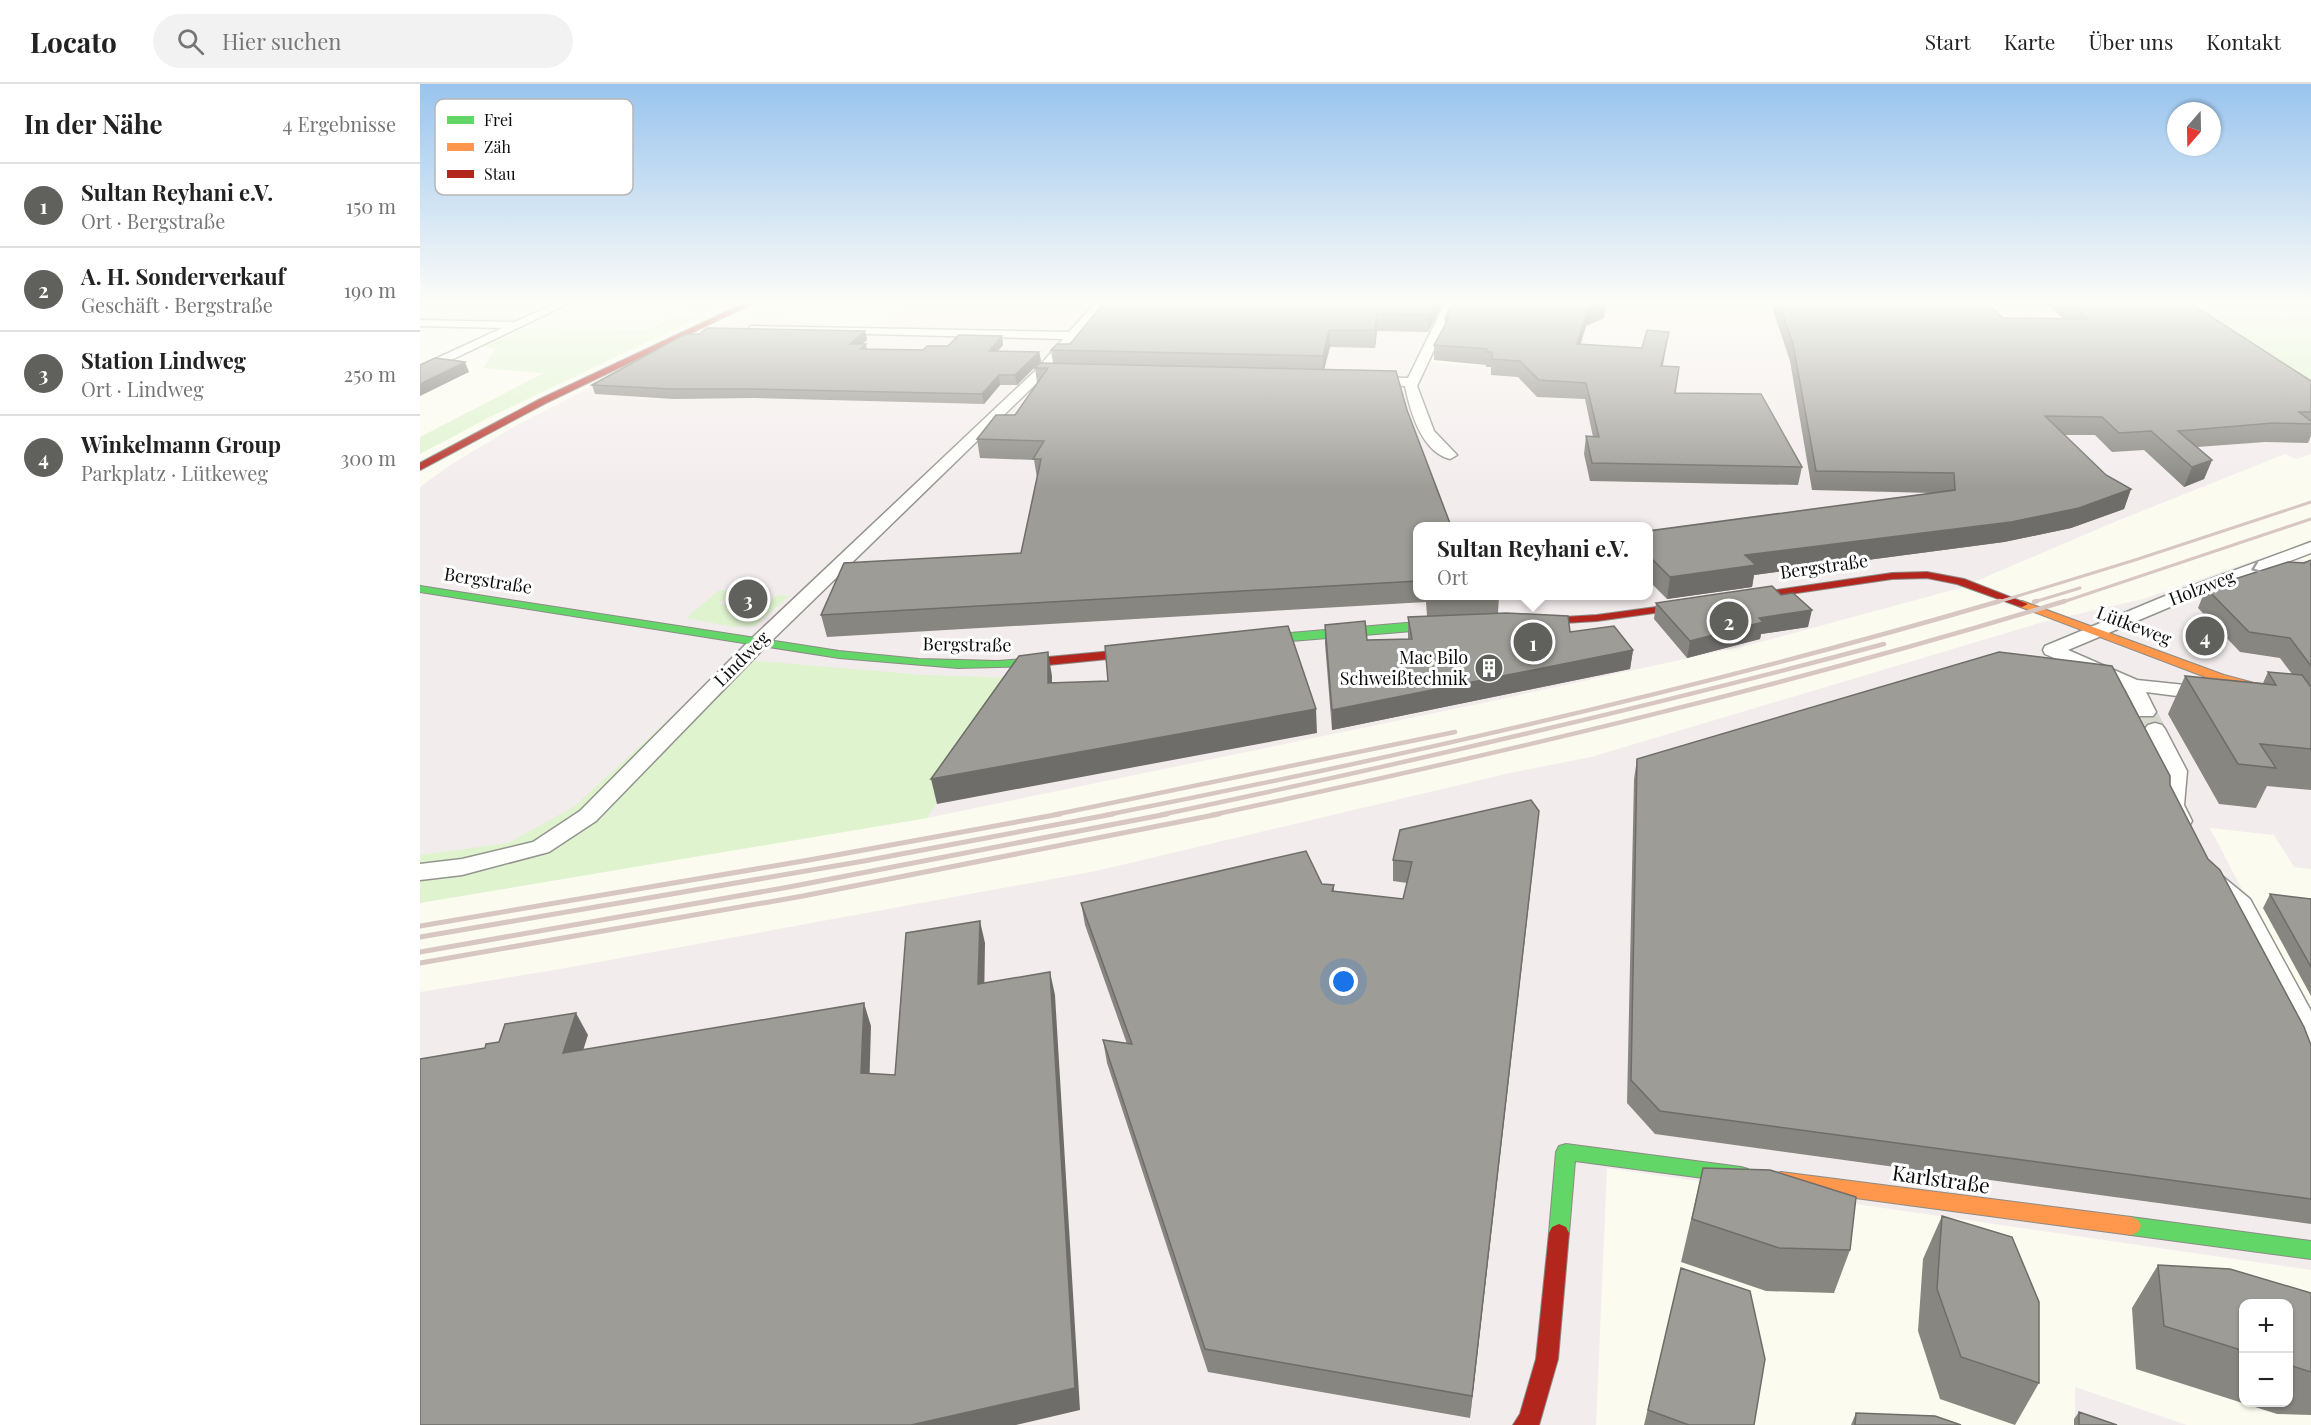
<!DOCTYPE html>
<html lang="de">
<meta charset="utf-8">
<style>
:root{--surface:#fff;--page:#f2f2f2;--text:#222;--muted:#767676;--line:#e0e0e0;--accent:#60605c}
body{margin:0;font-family:"Playfair Display",serif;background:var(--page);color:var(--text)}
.controls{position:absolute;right:18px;bottom:18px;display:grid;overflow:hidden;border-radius:12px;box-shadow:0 2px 4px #0004}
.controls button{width:54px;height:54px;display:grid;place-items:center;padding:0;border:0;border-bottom:2px solid var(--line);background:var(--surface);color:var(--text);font:30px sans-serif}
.compass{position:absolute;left:1747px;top:18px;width:54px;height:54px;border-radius:50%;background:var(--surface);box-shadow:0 2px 4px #0004;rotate:200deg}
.you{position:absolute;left:924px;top:898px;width:21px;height:21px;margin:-15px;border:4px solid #fff;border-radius:50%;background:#1a73e8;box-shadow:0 0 0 9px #1a73e833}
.badge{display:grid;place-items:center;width:39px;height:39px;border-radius:50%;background:var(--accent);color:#fff;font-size:20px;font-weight:700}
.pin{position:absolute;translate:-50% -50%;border:3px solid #fff;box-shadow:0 2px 6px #0006}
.popup{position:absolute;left:993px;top:438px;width:240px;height:78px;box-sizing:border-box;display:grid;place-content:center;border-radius:12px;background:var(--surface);filter:drop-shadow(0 2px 4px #0005);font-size:20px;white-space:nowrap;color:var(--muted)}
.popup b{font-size:22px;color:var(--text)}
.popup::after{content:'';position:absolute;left:50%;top:100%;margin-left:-12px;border:12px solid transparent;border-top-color:var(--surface)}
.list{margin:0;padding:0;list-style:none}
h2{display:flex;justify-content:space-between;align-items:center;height:78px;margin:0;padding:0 24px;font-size:26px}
h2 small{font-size:20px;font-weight:400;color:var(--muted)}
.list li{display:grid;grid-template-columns:39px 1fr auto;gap:18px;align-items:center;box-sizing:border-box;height:84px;padding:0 24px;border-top:2px solid var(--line)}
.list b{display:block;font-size:22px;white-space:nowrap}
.list p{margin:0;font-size:20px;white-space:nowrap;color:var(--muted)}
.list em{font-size:20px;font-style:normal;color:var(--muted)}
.icon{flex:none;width:33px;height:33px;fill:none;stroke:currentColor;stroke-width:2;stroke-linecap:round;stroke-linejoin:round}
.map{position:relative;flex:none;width:1891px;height:1341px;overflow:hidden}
header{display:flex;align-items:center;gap:36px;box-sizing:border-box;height:84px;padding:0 30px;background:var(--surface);border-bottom:2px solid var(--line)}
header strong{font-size:28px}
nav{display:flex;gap:33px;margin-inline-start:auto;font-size:21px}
.search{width:420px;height:54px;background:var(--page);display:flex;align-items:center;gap:15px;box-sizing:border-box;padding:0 21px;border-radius:33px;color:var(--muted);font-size:22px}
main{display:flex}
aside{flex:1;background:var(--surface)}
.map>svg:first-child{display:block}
</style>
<header>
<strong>Locato</strong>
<div class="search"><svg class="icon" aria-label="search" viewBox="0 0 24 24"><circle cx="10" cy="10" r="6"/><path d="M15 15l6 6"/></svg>Hier suchen</div>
<nav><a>Start</a><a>Karte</a><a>Über uns</a><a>Kontakt</a></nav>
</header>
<main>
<aside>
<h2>In der Nähe<small>4 Ergebnisse</small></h2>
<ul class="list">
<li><span class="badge">1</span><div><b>Sultan Reyhani e.V.</b><p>Ort · Bergstraße</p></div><em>150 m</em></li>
<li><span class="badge">2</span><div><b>A. H. Sonderverkauf</b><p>Geschäft · Bergstraße</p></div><em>190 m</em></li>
<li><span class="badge">3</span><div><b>Station Lindweg</b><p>Ort · Lindweg</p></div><em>250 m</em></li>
<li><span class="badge">4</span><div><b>Winkelmann Group</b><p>Parkplatz · Lütkeweg</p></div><em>300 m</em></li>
</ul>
</aside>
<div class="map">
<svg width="1891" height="1341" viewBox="0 0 1891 1341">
<rect width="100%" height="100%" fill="#fbfbf0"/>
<path fill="#f3eced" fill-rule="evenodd" d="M693,217H1043L1010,279L1059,282L1091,217H1716L1891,315V370L1877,375L1865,370L1692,439L1540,504L1333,560L1068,618L507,734L0,817V403L30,381L97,341L221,277L310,238L348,233L412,242L464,243L492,218L690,220ZM998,442H1228V512H998Z
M1861,467L1887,478L1891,625V785L1874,783L1854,751L1790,744L1891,938V1186L1187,1084L1176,1341H0V908L140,885L676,787L1090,689L1171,673L1623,538L1723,515Z
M1655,1303L1767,1341H1668L1655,1336Z"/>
<path fill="#def3ce" d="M24,217H115L114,227L99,235L86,238L0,237V227Z
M288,217H313L70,333L0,370V353L124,289L63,284L76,264L64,263L104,244L227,246Z
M1239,217H1361V218H1342L1346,229Z
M1745,219L1891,224V301Z
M299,506L312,507L299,520L342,524L357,511L369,512L335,542L314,543L266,534Z
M314,575L504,591L600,594L507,734L0,819V771L88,759L155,722Z"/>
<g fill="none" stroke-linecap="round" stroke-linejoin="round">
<path stroke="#d7d7ce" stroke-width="20" stroke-dasharray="20 10" stroke-linecap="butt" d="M1726,628L1735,645"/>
<g stroke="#94948f" stroke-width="3">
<path id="street" d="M140,217H154L0,291V282L82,244L0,242V236L95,238Z
M677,217H688L623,293L344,564L176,737L129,768L42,791L0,796V780L42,775L113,758L160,727L330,556L615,287L643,255L335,247L329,244L331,242L649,248Z
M1026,217H1037L997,302L1014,347L1037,371L1030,375C1001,368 990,326 985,302L951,301L945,297L951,293L988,294Z
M1891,458V469L1757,520L1648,566L1717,596L1765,601L1786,598L1793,600L1796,604L1793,608L1765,613L1726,608L1736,628L1733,632H1719L1705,605L1625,570L1623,566L1625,562L1745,512Z
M1735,639L1742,641L1745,645L1767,687L1764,721L1772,737L1769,742L1761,744L1753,742L1742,721L1745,687L1725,645L1728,641Z
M1794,790L1802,792L1830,815L1891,927V991L1881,988L1873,972L1867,931L1812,826L1782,798L1786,792Z"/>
</g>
<g stroke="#8b8b86" stroke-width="2">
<path id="fast" d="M1813,217L1891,218V222L1816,219Z
M0,502L419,567L499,575L578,577L618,574L624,578L618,582L538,584L419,574L0,508Z
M1025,538L1029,540L1031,542L1029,544L835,560L829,556L835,552L986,539Z
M1146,1060L1321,1083L1328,1085L1331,1091L1328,1097L1321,1099L1155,1077L1149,1149L1146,1155L1139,1158L1132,1155L1129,1149L1136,1068L1139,1062Z
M1711,1133L1891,1157V1175L1711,1151L1704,1148L1701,1142L1704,1136Z"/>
</g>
<g stroke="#8b8b86" stroke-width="2">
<path id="slow" d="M1602,517L1804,591L1891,614V622L1796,597L1598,522L1596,520Z
M1361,1088L1711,1133L1718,1136L1721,1142L1718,1148L1711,1151L1361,1104L1354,1102L1351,1096L1354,1090Z"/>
</g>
<g stroke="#8b8b86" stroke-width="2">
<path id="jam" d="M329,217H338L126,319L0,386V379L120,315Z
M1507,488L1544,495L1608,520L1602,523L1598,522L1537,500L1507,494L1472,495L1322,517L1316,514L1322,511L1472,489Z
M1273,518L1277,519V523L1177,537L1111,541L1105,538L1111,535L1177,531Z
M724,564L728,565L730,568L728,571L618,582L612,578L618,574Z
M1139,1140L1146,1143L1149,1149L1138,1275L1119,1341H1093L1100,1330L1116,1275L1129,1149L1132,1143Z"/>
</g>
<use href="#street" fill="#fefefd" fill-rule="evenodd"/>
<use href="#fast" fill="#63d668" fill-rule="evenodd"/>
<use href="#slow" fill="#ff974d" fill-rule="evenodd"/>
<use href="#jam" fill="#b3261e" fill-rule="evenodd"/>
<path stroke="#d8c6c2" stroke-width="3" d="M1614,518L1660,504
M1575,519L1715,476L1891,418
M1640,519L1891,435"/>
<path stroke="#d8c6c2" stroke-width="4.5" d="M1614,518L1617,517
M633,731L1035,648
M686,731C987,672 1286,603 1580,517
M740,731C983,680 1224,624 1464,560
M792,731C1079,670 1364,603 1645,517"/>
<path stroke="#d8c6c2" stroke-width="5" d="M0,842L389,776L640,730
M0,853L444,777L693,730
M0,868L369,803L747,730
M0,879L383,812L799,730"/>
</g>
<path fill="#888681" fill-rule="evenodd" d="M686,217H1022V221L1008,248L957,247L955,264L910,263L904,285L998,442V512H1079L1078,529L1150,548L1213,566L1210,585L912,646L905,560V541L947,556L988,555V533L1007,532L1006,518L407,553L401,531L601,469L617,394L614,376L560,374L557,355L595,331L617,299L615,284L633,279L631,266L650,260Z
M1037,217H1207L1201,220L1186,219L1184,234L1166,242L1160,260L1222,264L1249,248L1243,282L1255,309L1382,383L1378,401L1170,397L1164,370L1166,352L1173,353L1165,315L1117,313L1098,293L1071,291V283H1066V281L1014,276V261L1025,241V234Z
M1352,217H1564L1583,234L1644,235L1623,217H1767L1891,297V352L1888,359L1845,358L1777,363L1792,376L1784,395L1764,403L1724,366L1692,368L1675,351H1644L1686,391L1711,405L1704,425L1651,444L1584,458L1334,491L1332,503L1247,515L1228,496V447L1513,409L1392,406L1370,277L1351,220Z
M445,247L447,256L442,260H446L447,265L503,266L528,262L582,252L583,261L578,267L619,268L621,277L597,301H580L564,320L334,314L254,315L175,310L172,301Z
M1891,476V706L1847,702L1836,724L1799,720L1748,630L1765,592L1843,599L1848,588L1872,590L1860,574L1820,568L1778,524L1786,504Z
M1236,519L1388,543L1341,550L1340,555L1267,574L1234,535Z
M1217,675L1750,701L1788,775L1891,961V1140L1235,1050L1207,1019L1214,695Z
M1117,748L1050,1334L788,1288L687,979L683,956L707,960L665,841L661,819L902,800L914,801V807L983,815L987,799L973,797V776Z
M1850,810L1891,815V912L1843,824Z
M1283,1084L1430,1166L1414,1209L1346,1207L1261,1178Z
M1522,1132L1619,1299L1595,1341L1520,1315L1498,1247L1503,1175Z
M1738,1181L1891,1209V1331L1857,1330L1716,1285L1712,1224ZM1824,1220H1869V1318H1824Z
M1261,1184L1334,1341H1224Z
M1659,1328L1697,1341H1654V1335Z
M1436,1329L1541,1341H1431Z"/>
<path fill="#6f6d69" d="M1016,217H1022V221L1008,248L1009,231Z
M1186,220L1184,234L1166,242L1156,276L1157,260L1167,227Z
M957,230V247L955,264V246Z
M909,246L910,263L903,290V272Z
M445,247L447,256L433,269L430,260Z
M1249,248L1239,298L1241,282Z
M582,252L583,261L570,276L569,267Z
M619,268L621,277L597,301L595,291Z
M45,278L49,288L0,312V300Z
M579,291L580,301L564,320L562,310Z
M1792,376L1784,395L1764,403L1772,383Z
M1711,405L1704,425L1651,444L1584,458L1334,491L1332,503L1247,515L1250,493L1325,471Z
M1392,526L1388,543L1341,550L1340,555L1267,574L1270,557L1339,534Z
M1213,566L1210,585L912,646V626Z
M628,568L632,592V622L628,599Z
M896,625L897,649L517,720L511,695Z
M1117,748L1050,1334L1052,1312Z
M560,837L565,859L564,923L558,900Z
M630,888L635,911L660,1326L596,1341H491Z
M444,919L451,942L449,1012L441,989Z
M156,929L168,951L155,992L143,969Z"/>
<path fill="#9e9c96" stroke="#6f6d69" stroke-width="1.5" d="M686,217H1016L1009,231L957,230L955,246H909L903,272L631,266L637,260H650Z
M1037,217H1186V220L1167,227L1157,260L1222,264L1227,246L1249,248L1241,282L1259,283L1255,309L1341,310L1382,383L1172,379L1166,352L1179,353L1166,299L1119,296L1100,277L1072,275V268H1066L1067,265L1014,261L1029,234H1025L1033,218L1035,221Z
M1358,217H1564L1583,234L1668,235L1647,217H1767L1891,297V328H1879L1891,337V340L1853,339L1758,347L1792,376L1772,383L1731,347L1699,349L1682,333L1625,332L1686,391L1711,405L1659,424L1591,438L1325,471L1336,481L1250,493L1228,471V447L1535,406L1534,389L1396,387L1373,260Z
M287,244L445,247L430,260H446L441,265L503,266L507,262H528L539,251L582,252L569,267L619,268L595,291H579L562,310L331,305H251L172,301L260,253L268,250H279Z
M15,274L45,278L0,300V281Z
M620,279L976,287L987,326L1031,442H998V497L401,531L424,479L601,469L621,375H613L624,357L557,355L576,331H595L628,284H615Z
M1891,476V582L1870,554L1829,548L1786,504L1868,478L1884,479Z
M1352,502L1361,511L1373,509L1392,526L1339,534L1343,538L1270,557L1236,519Z
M1086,529L1148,532L1150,548L1194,542L1213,566L912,626L905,541L945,537L947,556L992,555L988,533Z
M868,542L896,625L511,695L599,572L628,568V599L688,597L685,562Z
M1579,568L1692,582L1750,692V701L1788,775L1800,786L1884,943L1891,961V1115L1240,1027L1211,996L1217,675Z
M1848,588L1882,591L1891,603V665L1840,660L1856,684L1818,680L1765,592L1856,601Z
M1111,716L1119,727L1052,1312L785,1265L683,956L712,960L661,819L886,767L902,800L914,801L912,807L983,815L992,778L973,776L980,746Z
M1850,810L1891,815V883Z
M560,837L558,900L630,888L655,1304L491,1341H0V975L65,964L66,960L79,958L85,940L156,929L143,969L444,919L441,989L475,991L486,849Z
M1283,1084L1350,1086L1436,1113L1430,1166L1359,1164L1272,1135Z
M1522,1132L1592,1153L1619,1218V1299L1541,1273L1517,1205Z
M1738,1181L1810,1185L1891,1209V1288L1869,1281V1220H1824V1267L1744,1242Z
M1261,1184L1330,1207L1345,1275L1334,1341H1269L1228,1326Z
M1659,1328L1697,1341H1659Z
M1436,1329L1515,1332L1541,1341H1435Z"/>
<defs><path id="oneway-chevron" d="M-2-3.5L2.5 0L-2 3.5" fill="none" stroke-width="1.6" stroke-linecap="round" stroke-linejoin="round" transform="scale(1.5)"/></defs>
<use stroke="#9e9e9d" href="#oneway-chevron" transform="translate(1836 484) rotate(159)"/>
<linearGradient id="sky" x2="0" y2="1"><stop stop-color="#99c4ee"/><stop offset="0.54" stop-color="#fdfdf8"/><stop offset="1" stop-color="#fdfdf8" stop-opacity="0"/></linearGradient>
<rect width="1891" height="405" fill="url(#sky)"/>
<defs>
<g id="building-disc" transform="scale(1.5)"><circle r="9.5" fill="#60605c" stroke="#fff"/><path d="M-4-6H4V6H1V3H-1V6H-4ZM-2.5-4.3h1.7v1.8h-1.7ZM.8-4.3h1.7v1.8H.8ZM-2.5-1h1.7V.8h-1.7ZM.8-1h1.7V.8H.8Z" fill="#fff"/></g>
</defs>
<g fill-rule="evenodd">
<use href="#building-disc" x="1069" y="584"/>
</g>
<g text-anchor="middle" stroke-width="6" stroke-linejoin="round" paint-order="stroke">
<g font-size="18" fill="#0d0d0d" stroke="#fff">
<text transform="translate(1404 483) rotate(-8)" y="6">Bergstraße</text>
<text transform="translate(68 497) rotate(9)" y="6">Bergstraße</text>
<text transform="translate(1782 504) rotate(-21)" y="6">Holzweg</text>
<text transform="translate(1714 542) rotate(21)" y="6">Lütkeweg</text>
<text transform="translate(547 561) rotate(1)" y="6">Bergstraße</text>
<text transform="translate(322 575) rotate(-45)" y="6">Lindweg</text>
</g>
<g font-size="18" fill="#0d0d0d" stroke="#fff" text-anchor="end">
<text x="1048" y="580">Mac Bilo<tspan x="1048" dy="21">Schweißtechnik</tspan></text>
</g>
<g font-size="21" fill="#0d0d0d" stroke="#fff">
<text transform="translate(1521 1096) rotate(8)" y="7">Karlstraße</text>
</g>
</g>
<rect x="15" y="15" width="198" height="96" rx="9" fill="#fff" stroke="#b6b6b6" stroke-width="1.5"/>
<rect x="27" y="32" width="27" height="8" fill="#63d668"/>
<rect x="27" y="59" width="27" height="8" fill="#ff974d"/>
<rect x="27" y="86" width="27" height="8" fill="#b3261e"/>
<g font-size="16" fill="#0d0d0d">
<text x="64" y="42">Frei</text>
<text x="64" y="69">Zäh</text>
<text x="64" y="96">Stau</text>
</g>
</svg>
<div class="controls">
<button>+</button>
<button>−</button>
</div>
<svg class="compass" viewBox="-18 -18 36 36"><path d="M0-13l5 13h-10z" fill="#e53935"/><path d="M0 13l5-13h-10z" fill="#767676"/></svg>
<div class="you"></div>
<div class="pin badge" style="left:1113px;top:558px">1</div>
<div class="popup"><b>Sultan Reyhani e.V.</b>Ort</div>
<div class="pin badge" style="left:1309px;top:537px">2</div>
<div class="pin badge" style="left:328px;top:515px">3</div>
<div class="pin badge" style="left:1785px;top:552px">4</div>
</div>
</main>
